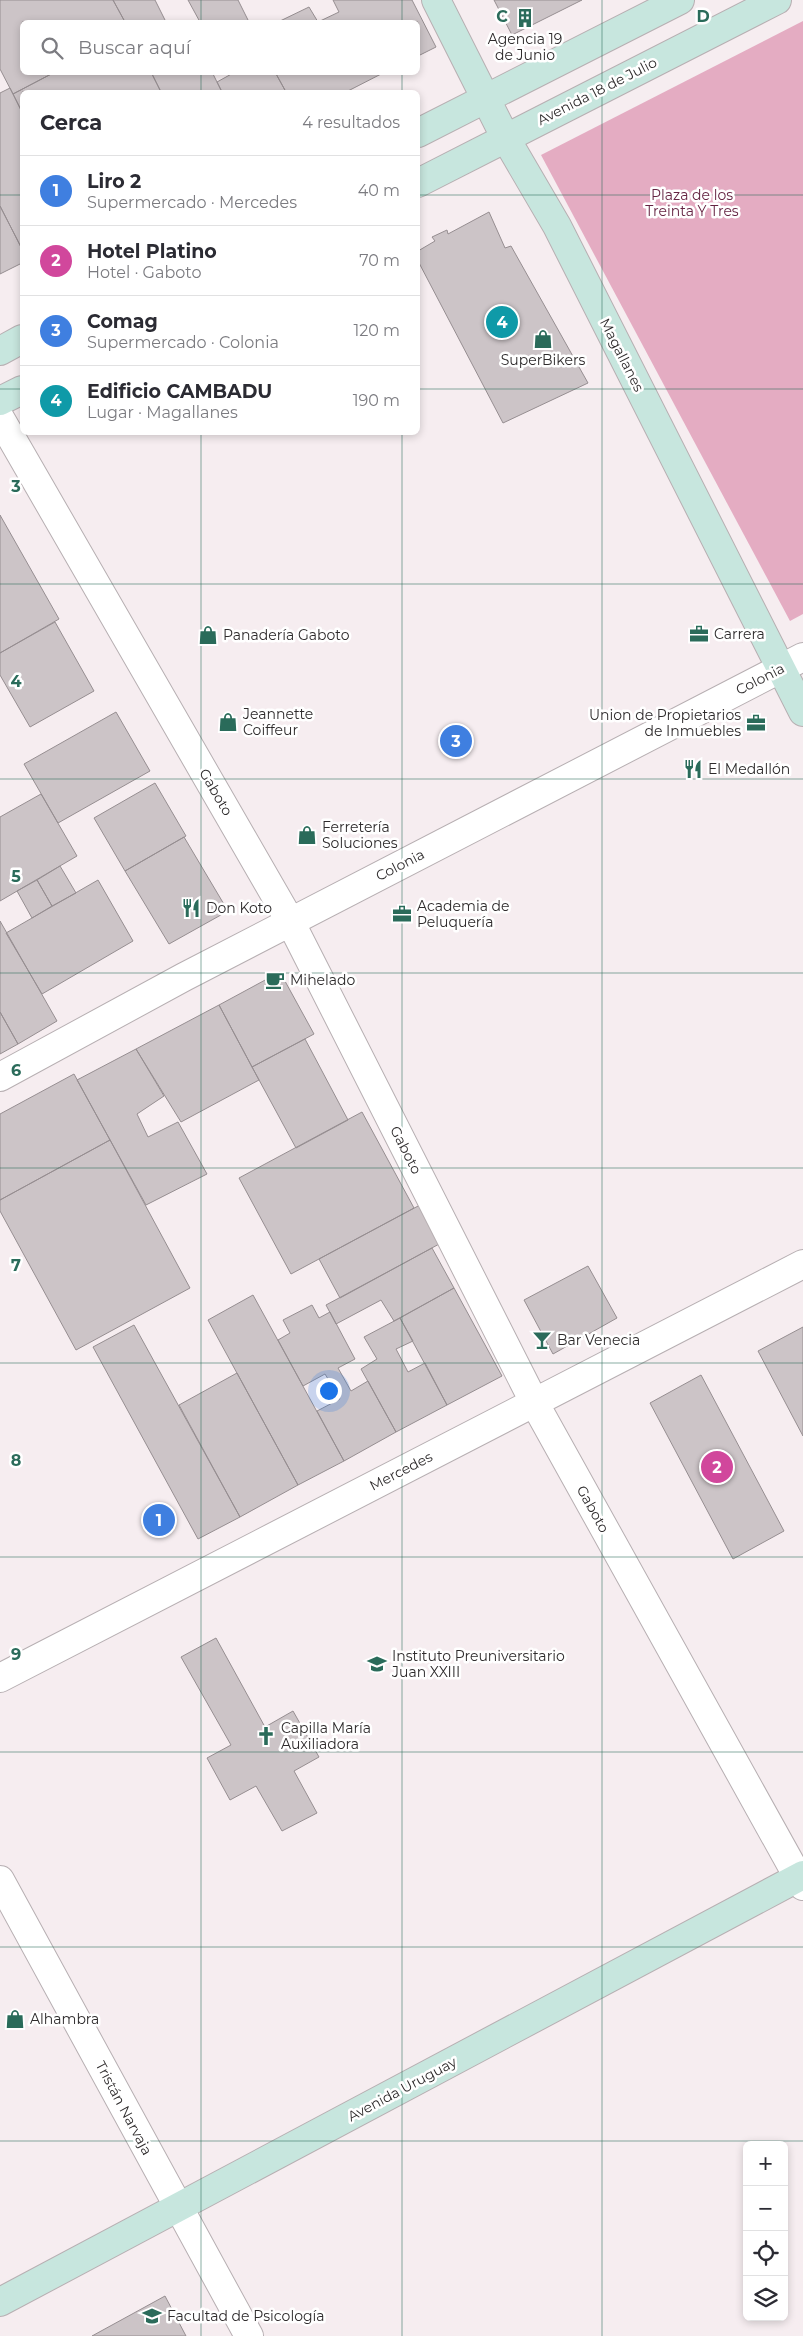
<!DOCTYPE html>
<html lang="es">
<meta charset="utf-8">
<style>
:root{--surface:#fff;--page:#f2f2f3;--text:#2b2b33;--muted:#7c7c81;--line:#e1e1e2;--accent:#2a6b5a}
body{margin:0;font-family:Montserrat,sans-serif;background:var(--page);color:var(--text)}
.controls{position:absolute;right:15px;bottom:15px;display:grid;overflow:hidden;border-radius:8px;box-shadow:0 2px 8px #0003}
.controls button{width:45px;height:45px;display:grid;place-items:center;padding:0;border:0;border-bottom:1px solid var(--line);background:var(--surface);color:var(--text);font:25px sans-serif}
.you{position:absolute;left:328px;top:1390px;width:18px;height:18px;margin:-12px;border:4px solid #fff;border-radius:50%;background:#1a73e8;box-shadow:0 0 0 8px #1a73e833}
.badge{display:grid;place-items:center;width:32px;height:32px;border-radius:50%;background:var(--accent);color:#fff;font-size:16px;font-weight:700}
.pin{position:absolute;translate:-50% -50%;border:2px solid #fff;box-shadow:0 1px 5px #0006}
.list{margin:0;padding:0;list-style:none}
h2{display:flex;justify-content:space-between;align-items:center;height:65px;margin:0;padding:0 20px;font-size:21px}
h2 small{font-size:16px;font-weight:400;color:var(--muted)}
.list li{display:grid;grid-template-columns:32px 1fr auto;gap:15px;align-items:center;box-sizing:border-box;height:70px;padding:0 20px;border-top:1px solid var(--line)}
.list b{display:block;font-size:19px;white-space:nowrap}
.list p{margin:0;font-size:16px;white-space:nowrap;color:var(--muted)}
.list em{font-size:16px;font-style:normal;color:var(--muted)}
.icon{flex:none;width:28px;height:28px;fill:none;stroke:currentColor;stroke-width:2;stroke-linecap:round;stroke-linejoin:round}
.map{position:relative;flex:none;width:803px;height:2336px;overflow:hidden}
.search{position:absolute;background:var(--surface);box-shadow:0 2px 8px #0003;left:20px;top:20px;width:400px;height:55px;display:flex;align-items:center;gap:12px;box-sizing:border-box;padding:0 18px;border-radius:8px;color:var(--muted);font-size:19px}
.panel{position:absolute;background:var(--surface);box-shadow:0 2px 8px #0003;left:20px;top:90px;width:400px;height:345px;border-radius:8px}
.map>svg:first-child{display:block}
</style>
<div class="map">
<svg width="803" height="2336" viewBox="0 0 803 2336">
<rect width="100%" height="100%" fill="#f6edf0"/>
<path fill="#e4acc2" d="M803,21V614L790,621L541,155Z"/>
<path fill="#ccc4c7" stroke="#968e91" d="M0,0H113L125,22H22V72H55L13,94L0,69Z
M113,0H155L166,22H125Z
M188,0H238L249,22H200Z
M333,0H412L436,47L418,56V22H318L339,12Z
M494,0H582L512,35Z
M309,7L318,22H278Z
M55,72H151L161,92H22V112L13,94Z
M151,72H212L222,92H161Z
M235,72H275L286,92H222L217,82Z
M275,72H385L346,92H286Z
M10,88L22,112V249L0,206V93Z
M0,206L22,249V263L0,274Z
M489,212L505,248L511,246L588,383L503,423L418,261V251L435,241L432,237L447,230L448,234Z
M0,515L59,619L0,653Z
M55,622L94,691L30,727L0,675V653Z
M116,712L150,771L58,823L24,764Z
M155,783L186,836L125,871L94,818Z
M41,794L77,856L0,901V817Z
M184,837L228,911L169,944L125,871Z
M60,866L76,893L52,906L37,880Z
M37,880L52,906L32,918L17,891Z
M98,880L133,941L42,994L6,933Z
M0,921L57,1021L18,1044L0,1012Z
M280,972L314,1034L252,1067L219,1005Z
M219,1005L259,1080L181,1122L136,1049Z
M0,1012L18,1044L0,1054Z
M305,1039L348,1120L296,1148L252,1067Z
M136,1049L164,1096L137,1114L148,1137L178,1122L207,1174L146,1205L77,1080Z
M74,1074L110,1140L0,1200V1114Z
M362,1112L414,1208L291,1274L239,1178Z
M110,1140L190,1288L76,1350L0,1211V1200Z
M420,1205L441,1243L340,1298L319,1259Z
M432,1248L454,1288L394,1321L381,1300L336,1324L326,1305Z
M588,1266L617,1318L553,1354L524,1300Z
M454,1288L502,1376L447,1405L400,1318Z
M253,1295L344,1461L298,1485L208,1320Z
M312,1305L319,1318L330,1312L355,1359L338,1368L351,1391L368,1381L396,1432L344,1461L317,1411L340,1399L325,1374L303,1386L278,1340L290,1333L283,1320Z
M400,1318L413,1341L396,1349L408,1372L425,1363L447,1405L396,1432L361,1369L377,1359L364,1337Z
M134,1325L240,1517L198,1539L93,1347Z
M803,1327V1436L758,1351Z
M237,1373L298,1485L240,1517L179,1405Z
M701,1375L784,1531L733,1559L650,1403Z
M216,1638L265,1727L293,1711L319,1757L294,1771L317,1813L282,1831L256,1786L230,1800L207,1758L231,1745L181,1657Z
M165,2296L186,2336H92Z"/>
<g fill="none" stroke-linecap="round" stroke-linejoin="round">
<g stroke="#b7afb2" stroke-width="30">
<path id="street" d="M0,418L290,921L534,1402L803,1886
M0,1077L184,977L803,657
M0,1678L803,1264
M0,1880L249,2336"/>
</g>
<g stroke="#b7afb2" stroke-width="30">
<path id="secondary" d="M436,0L505,137L557,226L803,712
M418,133L680,0
M418,183L777,0
M0,351L22,339
M0,401L22,390
M0,2302L803,1875"/>
</g>
<use href="#street" stroke="#fff" stroke-width="28"/>
<use href="#secondary" stroke="#c7e6de" stroke-width="28"/>
</g>
<path fill="none" stroke="#2a6b5a" stroke-width="1" stroke-opacity="0.55" d="M201,0V22M402,0V22M602,0V2336M201,72V92M402,72V92M0,195H22M418,195H803M0,389H22M418,389H803M201,432V2336M402,432V2336M0,584H803M0,779H803M0,973H803M0,1168H803M0,1363H803M0,1557H803M0,1752H803M0,1947H803M0,2141H803"/>
<defs>
<g id="building-bare" transform="scale(1.5)"><path d="M-4-6H4V6H1V3H-1V6H-4ZM-2.5-4.3h1.7v1.8h-1.7ZM.8-4.3h1.7v1.8H.8ZM-2.5-1h1.7V.8h-1.7ZM.8-1h1.7V.8H.8Z" fill="#2a6b5a" stroke="#fff" stroke-width="2.5" paint-order="stroke"/></g>
<g id="shop-bare" transform="scale(1.5)"><path d="M-5-2.5h2.3a2.7 3.5 0 0 1 5.4 0H5L5.5 6h-11ZM-1.5-2.5h3a1.5 2.3 0 0 0-3 0Z" fill="#2a6b5a" stroke="#fff" stroke-width="2.5" paint-order="stroke"/></g>
<g id="office-bare" transform="scale(1.5)"><path d="M-6-3h4V-5.5h4V-3h4V5H-6ZM-1-4.5V-3h2v-1.5ZM-6 0V1H6V0Z" fill="#2a6b5a" stroke="#fff" stroke-width="2.5" paint-order="stroke"/></g>
<g id="restaurant-bare" transform="scale(1.5)"><path d="M-5-6h1v4h1v-4h1v4h1v-4h1v5L-1.5 .5V6h-2V.5L-5-1ZM5-6V6H3V1.5H1.5Q1.5-4 5-6Z" fill="#2a6b5a" stroke="#fff" stroke-width="2.5" paint-order="stroke"/></g>
<g id="cafe-bare" transform="scale(1.5)"><path d="M-5.5-4.5H6V0H3Q3 3.5 0 3.5H-2.5Q-5.5 3.5-5.5 0ZM3-3.2v2h1.7v-2ZM-6 4.5H4V6H-6Z" fill="#2a6b5a" stroke="#fff" stroke-width="2.5" paint-order="stroke"/></g>
<g id="bar-bare" transform="scale(1.5)"><path d="M-6-5H6L.8 .8V4.5H3.5V6h-7V4.5H-.8V.8Z" fill="#2a6b5a" stroke="#fff" stroke-width="2.5" paint-order="stroke"/></g>
<g id="school-bare" transform="scale(1.5)"><path d="M0-5L7-2L0 1L-7-2ZM-4 1L0 2.5L4 1V4Q0 6-4 4Z" fill="#2a6b5a" stroke="#fff" stroke-width="2.5" paint-order="stroke"/></g>
<g id="church-bare" transform="scale(1.5)"><path d="M-1.2-6h2.4v3.5h3.3v2.4h-3.3V6h-2.4V-.1h-3.3v-2.4h3.3Z" fill="#2a6b5a" stroke="#fff" stroke-width="2.5" paint-order="stroke"/></g>
<g id="university-bare" transform="scale(1.5)"><path d="M0-5L7-2L0 1L-7-2ZM-4 1L0 2.5L4 1V4Q0 6-4 4Z" fill="#2a6b5a" stroke="#fff" stroke-width="2.5" paint-order="stroke"/></g>
</defs>
<g fill-rule="evenodd">
<use href="#building-bare" x="525" y="18"/>
<use href="#shop-bare" x="543" y="339"/>
<use href="#office-bare" x="699" y="634"/>
<use href="#shop-bare" x="208" y="635"/>
<use href="#shop-bare" x="228" y="722"/>
<use href="#office-bare" x="756" y="723"/>
<use href="#restaurant-bare" x="693" y="769"/>
<use href="#shop-bare" x="307" y="835"/>
<use href="#restaurant-bare" x="191" y="908"/>
<use href="#office-bare" x="402" y="914"/>
<use href="#cafe-bare" x="275" y="980"/>
<use href="#bar-bare" x="542" y="1340"/>
<use href="#school-bare" x="377" y="1664"/>
<use href="#church-bare" x="266" y="1736"/>
<use href="#shop-bare" x="15" y="2019"/>
<use href="#university-bare" x="152" y="2316"/>
</g>
<g text-anchor="middle" stroke-width="5" stroke-linejoin="round" paint-order="stroke">
<g font-size="14" fill="#2e2b2c" stroke="#fff" text-anchor="start">
<text x="525" y="44" text-anchor="middle">Agencia 19<tspan x="525" dy="16">de Junio</tspan></text>
<text x="543" y="365" text-anchor="middle">SuperBikers</text>
<text x="714" y="639">Carrera</text>
<text x="223" y="640">Panadería Gaboto</text>
<text x="243" y="719">Jeannette<tspan x="243" dy="16">Coiffeur</tspan></text>
<text x="741" y="720" text-anchor="end">Union de Propietarios<tspan x="741" dy="16">de Inmuebles</tspan></text>
<text x="708" y="774">El Medallón</text>
<text x="322" y="832">Ferretería<tspan x="322" dy="16">Soluciones</tspan></text>
<text x="417" y="911">Academia de<tspan x="417" dy="16">Peluquería</tspan></text>
<text x="206" y="913">Don Koto</text>
<text x="290" y="985">Mihelado</text>
<text x="557" y="1345">Bar Venecia</text>
<text x="392" y="1661">Instituto Preuniversitario<tspan x="392" dy="16">Juan XXIII</tspan></text>
<text x="281" y="1733">Capilla María<tspan x="281" dy="16">Auxiliadora</tspan></text>
<text x="30" y="2024">Alhambra</text>
<text x="167" y="2321">Facultad de Psicología</text>
</g>
<g font-size="14" fill="#2e2b2c" stroke="#fff">
<text transform="translate(597 91) rotate(-27)" y="5">Avenida 18 de Julio</text>
<text transform="translate(622 355) rotate(63)" y="5">Magallanes</text>
<text transform="translate(760 679) rotate(-27)" y="5">Colonia</text>
<text transform="translate(216 792) rotate(60)" y="5">Gaboto</text>
<text transform="translate(400 865) rotate(-27)" y="5">Colonia</text>
<text transform="translate(406 1150) rotate(63)" y="5">Gaboto</text>
<text transform="translate(401 1471) rotate(-27)" y="5">Mercedes</text>
<text transform="translate(593 1509) rotate(61)" y="5">Gaboto</text>
<text transform="translate(402 2089) rotate(-28)" y="5">Avenida Uruguay</text>
<text transform="translate(124 2108) rotate(62)" y="5">Tristán Narvaja</text>
</g>
<g font-size="14" fill="#652443" stroke="#fff">
<text x="692" y="200">Plaza de los<tspan x="692" dy="16">Treinta Y Tres</tspan></text>
</g>
</g>
<g font-size="16" text-anchor="middle" font-weight="bold" fill="#2a6b5a" stroke="#fff" stroke-width="5" stroke-linejoin="round" paint-order="stroke">
<text x="502" y="22">C</text>
<text x="703" y="22">D</text>
<text x="16" y="492">3</text>
<text x="16" y="687">4</text>
<text x="16" y="882">5</text>
<text x="16" y="1076">6</text>
<text x="16" y="1271">7</text>
<text x="16" y="1466">8</text>
<text x="16" y="1660">9</text>
</g>
</svg>
<div class="controls">
<button>+</button>
<button>−</button>
<button><svg class="icon" aria-label="locate" viewBox="0 0 24 24"><circle cx="12" cy="12" r="6"/><path d="M12 2v4M12 18v4M2 12h4M18 12h4"/></svg></button>
<button><svg class="icon" aria-label="layers" viewBox="0 0 24 24"><path d="M12 4l9 5-9 5-9-5zM3 14l9 5 9-5"/></svg></button>
</div>
<div class="you"></div>
<div class="pin badge" style="left:159px;top:1520px;background:#3f7fe0">1</div>
<div class="pin badge" style="left:717px;top:1467px;background:#d1479c">2</div>
<div class="pin badge" style="left:456px;top:741px;background:#3f7fe0">3</div>
<div class="pin badge" style="left:502px;top:322px;background:#0f9aa8">4</div>
<div class="search"><svg class="icon" aria-label="search" viewBox="0 0 24 24"><circle cx="10" cy="10" r="6"/><path d="M15 15l6 6"/></svg>Buscar aquí</div>
<section class="panel">
<h2>Cerca<small>4 resultados</small></h2>
<ul class="list">
<li><span class="badge" style="background:#3f7fe0">1</span><div><b>Liro 2</b><p>Supermercado · Mercedes</p></div><em>40 m</em></li>
<li><span class="badge" style="background:#d1479c">2</span><div><b>Hotel Platino</b><p>Hotel · Gaboto</p></div><em>70 m</em></li>
<li><span class="badge" style="background:#3f7fe0">3</span><div><b>Comag</b><p>Supermercado · Colonia</p></div><em>120 m</em></li>
<li><span class="badge" style="background:#0f9aa8">4</span><div><b>Edificio CAMBADU</b><p>Lugar · Magallanes</p></div><em>190 m</em></li>
</ul>
</section>
</div>
